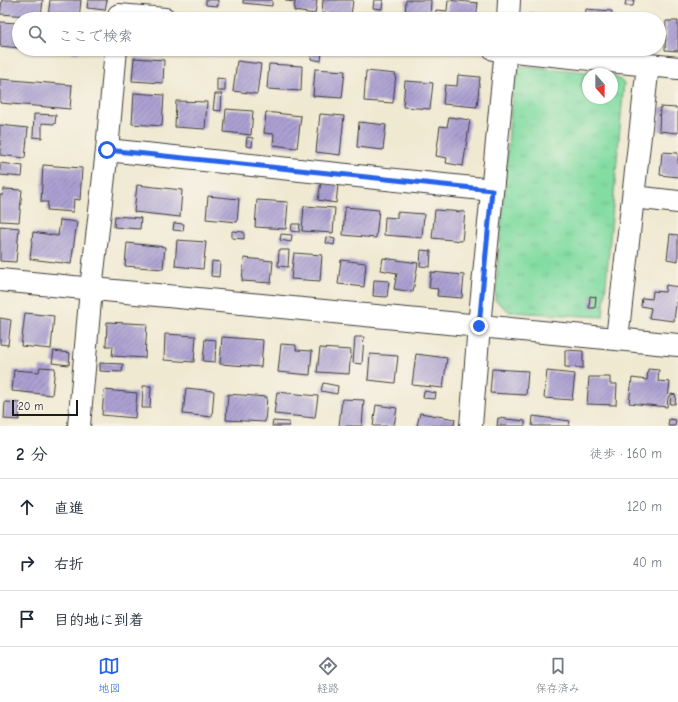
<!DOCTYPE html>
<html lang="ja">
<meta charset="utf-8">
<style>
:root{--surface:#fff;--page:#f2f2f3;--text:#1f2937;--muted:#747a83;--line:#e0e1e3;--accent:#2563eb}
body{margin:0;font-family:"Comic Neue","Klee One",sans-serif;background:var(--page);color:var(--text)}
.compass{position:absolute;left:582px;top:68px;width:36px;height:36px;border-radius:50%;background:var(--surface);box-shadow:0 1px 3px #0004;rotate:159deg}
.scale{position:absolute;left:12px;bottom:10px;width:66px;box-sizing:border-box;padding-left:4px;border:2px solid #1c1c1c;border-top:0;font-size:11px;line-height:14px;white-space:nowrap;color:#1c1c1c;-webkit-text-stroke:3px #f7f3e8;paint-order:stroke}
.stop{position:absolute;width:12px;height:12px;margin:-9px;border:3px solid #2563eb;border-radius:50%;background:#fff}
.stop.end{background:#2563eb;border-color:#fff;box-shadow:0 1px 4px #0008}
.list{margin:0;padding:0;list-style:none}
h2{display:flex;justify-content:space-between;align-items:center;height:52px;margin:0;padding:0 16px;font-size:17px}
h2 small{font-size:13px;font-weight:400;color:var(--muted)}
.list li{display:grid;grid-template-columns:26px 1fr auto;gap:12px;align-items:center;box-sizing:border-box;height:56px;padding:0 16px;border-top:1px solid var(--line)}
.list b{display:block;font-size:15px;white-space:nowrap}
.list em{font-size:13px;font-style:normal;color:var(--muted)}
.icon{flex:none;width:22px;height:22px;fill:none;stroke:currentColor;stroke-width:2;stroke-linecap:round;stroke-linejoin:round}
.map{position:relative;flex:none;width:678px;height:426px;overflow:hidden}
.search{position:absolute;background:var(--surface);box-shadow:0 1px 3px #0004;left:12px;right:12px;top:12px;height:44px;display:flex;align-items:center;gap:10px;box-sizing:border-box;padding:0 14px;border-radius:22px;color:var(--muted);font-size:15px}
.sheet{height:220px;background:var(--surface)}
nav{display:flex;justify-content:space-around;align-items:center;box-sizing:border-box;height:56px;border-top:1px solid var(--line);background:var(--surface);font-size:11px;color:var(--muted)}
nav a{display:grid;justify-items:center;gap:2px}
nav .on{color:var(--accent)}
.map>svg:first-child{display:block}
</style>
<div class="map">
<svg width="678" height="426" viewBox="0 0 678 426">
<defs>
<pattern id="park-tufts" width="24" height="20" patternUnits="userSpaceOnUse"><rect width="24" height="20" fill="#83dca2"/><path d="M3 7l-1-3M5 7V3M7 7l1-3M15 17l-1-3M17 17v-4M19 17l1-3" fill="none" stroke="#71bc8b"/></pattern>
<pattern id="building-hatch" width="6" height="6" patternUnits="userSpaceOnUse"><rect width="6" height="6" fill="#aca0d2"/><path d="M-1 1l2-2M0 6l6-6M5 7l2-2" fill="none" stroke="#8b82aa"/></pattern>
</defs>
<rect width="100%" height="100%" fill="#f7f3e8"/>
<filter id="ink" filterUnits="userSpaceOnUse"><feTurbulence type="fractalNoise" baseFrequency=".025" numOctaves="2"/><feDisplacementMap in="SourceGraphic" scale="8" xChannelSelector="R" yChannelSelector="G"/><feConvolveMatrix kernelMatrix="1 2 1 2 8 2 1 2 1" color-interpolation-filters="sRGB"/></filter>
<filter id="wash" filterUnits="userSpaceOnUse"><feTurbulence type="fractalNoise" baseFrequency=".012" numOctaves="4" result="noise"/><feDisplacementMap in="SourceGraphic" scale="16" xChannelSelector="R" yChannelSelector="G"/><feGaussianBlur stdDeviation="0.9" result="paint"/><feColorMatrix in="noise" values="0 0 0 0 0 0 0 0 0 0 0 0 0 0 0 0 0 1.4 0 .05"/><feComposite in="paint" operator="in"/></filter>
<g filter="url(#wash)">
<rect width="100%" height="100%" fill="#f0e9d2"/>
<path fill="url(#park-tufts)" stroke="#507c5f" d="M523,66L611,74H588V98H612V74L624,83L603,317L510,312L495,300L514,72Z"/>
<g id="blocks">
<path fill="url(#building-hatch)" d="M2,0H43L41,17L0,14Z
M50,0H81L79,19L48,17Z
M88,0H107L105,10L87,8Z
M206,0H218V6L206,5Z
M243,0H272V6L243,3Z
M286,0H317L315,14L294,11L295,2L286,1Z
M323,0H353L351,16L322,13Z
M374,0H383L382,9L373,8Z
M406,0H431L430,19H405Z
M448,0L478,3L476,19H435L436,10L447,11Z
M626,0H634L633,6H625Z
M586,9L612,11L611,19H585Z
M529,14L564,16V19H528Z
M666,21H678V51L665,50Z
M0,22L19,23V48L0,46Z
M49,49H79V53L49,50Z
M312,50L322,51L321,61L311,59Z
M134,58L164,60L163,83L132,81Z
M237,61L261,64L257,94L233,91Z
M269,64L302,66L301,91L267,89Z
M315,69L345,71L342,98L313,96Z
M366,71L396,74L393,103L364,101Z
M458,75L480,77L477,107L443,104L445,85L457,86Z
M217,78L225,79V91H217Z
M0,79L72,85L70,109L0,103Z
M405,81L433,83L430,109L403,107Z
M134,93L164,95L162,126L132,124Z
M215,94H222L221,111L213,110Z
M176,101L207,102L205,129L175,127Z
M660,107L678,108V133L659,131Z
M226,109L253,111L251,135L224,132Z
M266,112L301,116L297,148L273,145L274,134L264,133Z
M34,114L56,115L55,124L42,123V138L33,137Z
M320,114L344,116L340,155L316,152Z
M449,117L470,120L463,166L446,163L447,158L436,156L440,126L447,127Z
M359,122L386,125L383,150L357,147Z
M0,125L28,128L25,158L0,155Z
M247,137L253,138L252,147L246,146Z
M662,152L678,153V177L660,175Z
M0,163L23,166L22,177L0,175Z
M43,165L82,168L80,200L74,199L73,212L47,210L48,202H41Z
M321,182L338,185L336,203L318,200Z
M137,185L182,190L180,217L134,212Z
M4,189L22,190L19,222L0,221V195H3Z
M208,196L239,199L237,222L206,219Z
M257,200L288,202L286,229L255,227Z
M304,206L335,208L333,233L302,231Z
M345,207L379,210L376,238L343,235Z
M435,210L465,212L462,241L432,238Z
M397,212L424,214L422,238L384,235L385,217L397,218Z
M115,216L141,218L140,229L114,227Z
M60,220L77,222L71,264L30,259L33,232L58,236Z
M174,223L184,224L183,231L173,230Z
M292,224H300L299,232L291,231Z
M0,226L19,228L16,262L0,261Z
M232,231L244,232V239L232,238Z
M281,234L292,235L291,242L280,240Z
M670,234L678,235V261L667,259Z
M327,237L335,239L334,245L326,243Z
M177,240L206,242L203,269L175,266Z
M127,243L165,247L163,269L125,266Z
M279,250H289L288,267L278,266Z
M421,250L431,251L430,267L420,266Z
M294,253L322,255L320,281L291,279Z
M244,258L273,261L271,283L242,281Z
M383,258L418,263L413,292L394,289L397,273L381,270Z
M341,260L366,263L364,287L338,284Z
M212,261L220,262L219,277L211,276Z
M431,272L464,275L462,298L437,296L438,289L429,288Z
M374,280L389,281L387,297L373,296Z
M666,285L678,287L674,321L649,318L651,308L641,306L642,298L652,299L653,291L665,292Z
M590,296L596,297L595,308H589Z
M25,313L54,316L51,349L21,346Z
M0,318L11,320L8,345L0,344Z
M107,322L147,324L145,358L112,356L113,346H106Z
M165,334L196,336L194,362L164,360Z
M222,337L263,340L261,367L220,364Z
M355,337H364L362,364L353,363Z
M205,339L216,340L215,362L203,361Z
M281,344L296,345V350L312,351L310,375L278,372Z
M320,348L351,350L349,374L317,372Z
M565,350L583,351V368L565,367Z
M54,351L70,353L69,365L52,363Z
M370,354L398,356L395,383L368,380Z
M416,354L447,358L443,388L412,385Z
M100,363L123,364L122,372L100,371Z
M40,367L55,368L52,395L12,391L14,370L39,372Z
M492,369L528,371L526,395L490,393Z
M648,369L659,370L658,381L670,382L667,407L629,403L632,378L647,380Z
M547,371L575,374L572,400L544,398Z
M589,377H610V384H617L616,405L587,404Z
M323,383L338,386L337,394L321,391Z
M143,386H151L150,408H142Z
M186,388L214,391L212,417L183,414Z
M104,390L137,393L135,418L102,415Z
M424,391L436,393L435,399L423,398Z
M277,392L318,396L315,418L274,414Z
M228,394L267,397L265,422L226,420Z
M671,394L676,395L675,404H670Z
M342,399L364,400L362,426H339Z
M5,402L20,403L19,420L4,419Z
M376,405L397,408L394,426H373Z
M420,413L455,419L454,426H417Z
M533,416L570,421L569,426H532Z
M498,418L525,421V426H497Z
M669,419L676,420L675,426H668Z
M273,421L289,422V426H272Z"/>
</g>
</g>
<g filter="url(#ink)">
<use href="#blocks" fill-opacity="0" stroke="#3c3b37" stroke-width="1"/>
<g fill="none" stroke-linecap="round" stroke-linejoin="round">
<g stroke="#3c3b37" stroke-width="24">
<path id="minor" d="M119,15L165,19
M494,49L678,68
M107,150L492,190
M633,197L678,202
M617,339L648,65
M79,426L91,289L107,150L116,49"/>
</g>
<g stroke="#3c3b37" stroke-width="24">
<path id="tertiary" d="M508,19L509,0
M0,280L678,345
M471,426L479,326L506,49"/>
</g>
<use href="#minor" stroke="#fff" stroke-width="22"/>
<use href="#tertiary" stroke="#fff" stroke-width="22"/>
</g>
</g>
<g fill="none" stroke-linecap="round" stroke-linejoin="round" filter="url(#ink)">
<path stroke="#2563eb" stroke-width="5" d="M107,150L492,190L479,326"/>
</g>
</svg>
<svg class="compass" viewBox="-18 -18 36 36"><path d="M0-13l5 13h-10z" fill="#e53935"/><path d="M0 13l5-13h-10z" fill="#747a83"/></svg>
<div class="scale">20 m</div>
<div class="stop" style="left:107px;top:150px"></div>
<div class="stop end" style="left:479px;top:326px"></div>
<div class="search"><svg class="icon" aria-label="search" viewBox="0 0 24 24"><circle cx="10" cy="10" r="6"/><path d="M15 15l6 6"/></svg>ここで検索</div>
</div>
<section class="sheet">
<h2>2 分<small>徒歩 · 160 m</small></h2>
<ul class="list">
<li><svg class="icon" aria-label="ahead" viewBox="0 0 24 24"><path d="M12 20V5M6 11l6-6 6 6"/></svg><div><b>直進</b></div><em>120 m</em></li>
<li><svg class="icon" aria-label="right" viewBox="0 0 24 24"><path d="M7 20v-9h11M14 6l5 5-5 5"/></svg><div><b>右折</b></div><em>40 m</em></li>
<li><svg class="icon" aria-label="arrive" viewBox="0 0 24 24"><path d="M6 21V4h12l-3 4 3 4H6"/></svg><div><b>目的地に到着</b></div></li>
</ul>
</section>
<nav>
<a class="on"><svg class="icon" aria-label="map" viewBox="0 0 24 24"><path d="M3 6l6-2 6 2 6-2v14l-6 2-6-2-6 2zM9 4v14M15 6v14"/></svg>地図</a>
<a><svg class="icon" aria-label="directions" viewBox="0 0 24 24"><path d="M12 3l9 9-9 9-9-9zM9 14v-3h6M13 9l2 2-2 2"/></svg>経路</a>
<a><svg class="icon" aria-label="saved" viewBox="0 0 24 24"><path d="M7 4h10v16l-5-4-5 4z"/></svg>保存済み</a>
</nav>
